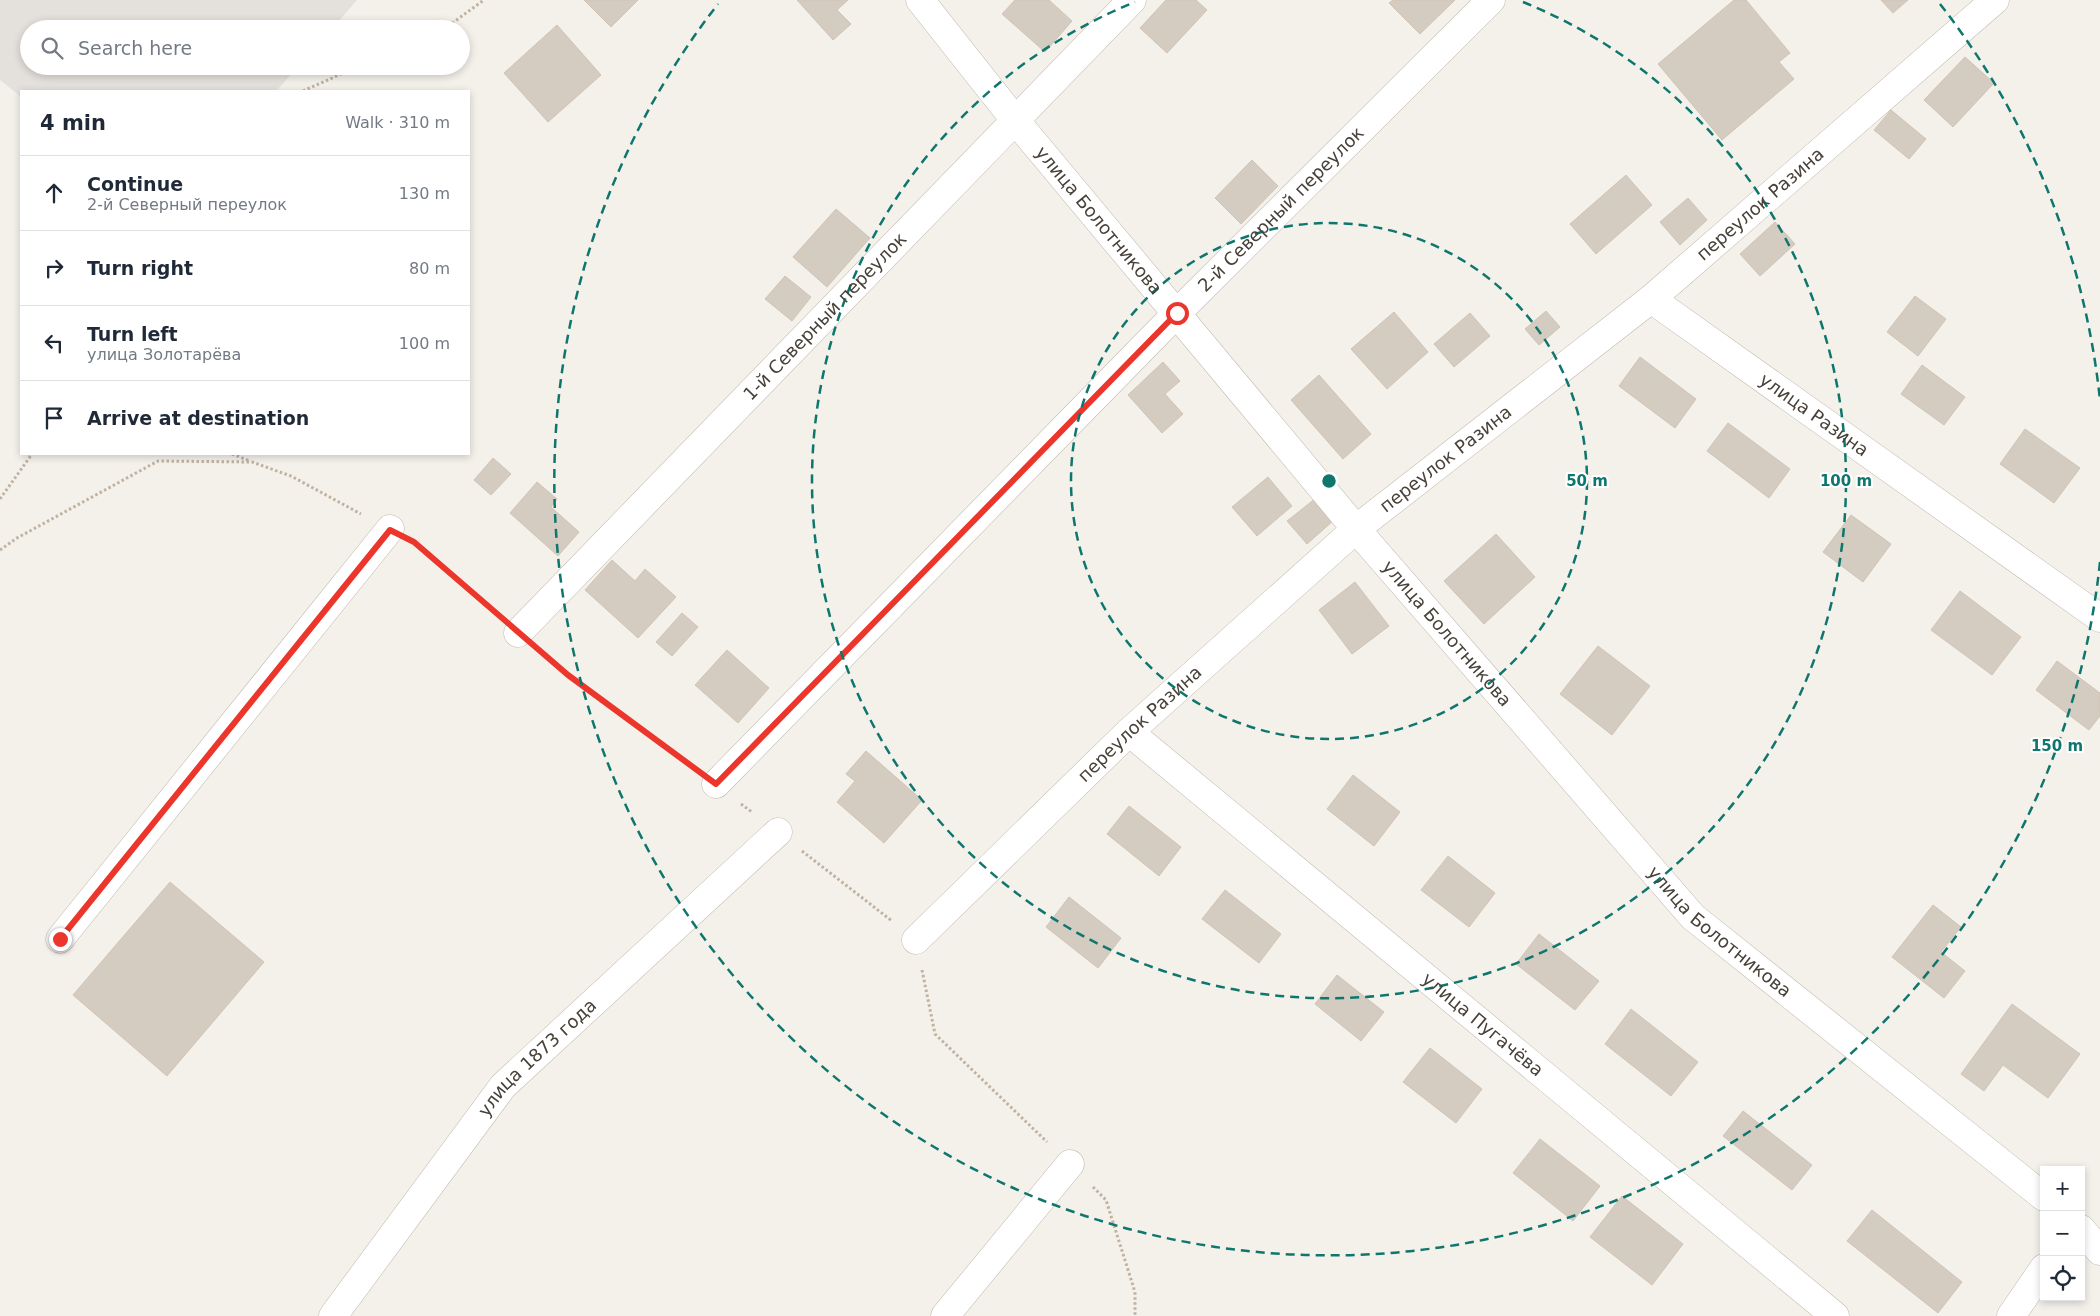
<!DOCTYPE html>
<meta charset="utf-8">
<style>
:root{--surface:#fff;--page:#f2f2f3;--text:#1f2937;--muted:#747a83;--line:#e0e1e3}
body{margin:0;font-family:"DejaVu Sans",sans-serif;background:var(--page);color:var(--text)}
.controls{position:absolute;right:15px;bottom:15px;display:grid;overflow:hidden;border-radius:0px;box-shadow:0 2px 8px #0003}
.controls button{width:45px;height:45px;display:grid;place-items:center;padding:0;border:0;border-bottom:1px solid var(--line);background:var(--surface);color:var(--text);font:25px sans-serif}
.stop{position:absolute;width:15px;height:15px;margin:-11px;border:4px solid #ec362b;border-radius:50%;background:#fff}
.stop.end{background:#ec362b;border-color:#fff;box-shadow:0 1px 5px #0008}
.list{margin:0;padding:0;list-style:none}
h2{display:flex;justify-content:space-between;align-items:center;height:65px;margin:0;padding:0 20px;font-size:21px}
h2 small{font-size:16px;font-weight:400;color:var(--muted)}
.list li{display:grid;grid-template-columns:32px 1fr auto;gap:15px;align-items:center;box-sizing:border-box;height:75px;padding:0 20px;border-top:1px solid var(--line)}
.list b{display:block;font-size:19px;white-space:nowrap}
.list p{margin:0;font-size:16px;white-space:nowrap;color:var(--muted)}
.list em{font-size:16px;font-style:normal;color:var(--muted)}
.icon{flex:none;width:28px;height:28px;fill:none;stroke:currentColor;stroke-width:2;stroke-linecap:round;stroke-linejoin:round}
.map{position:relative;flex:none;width:2100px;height:1316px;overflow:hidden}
.search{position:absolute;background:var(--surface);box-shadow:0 2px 8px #0003;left:20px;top:20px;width:450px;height:55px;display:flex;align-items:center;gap:12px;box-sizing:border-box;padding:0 18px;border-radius:28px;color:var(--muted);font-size:19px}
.panel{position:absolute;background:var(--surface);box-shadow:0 2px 8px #0003;left:20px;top:90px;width:450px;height:365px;border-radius:0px}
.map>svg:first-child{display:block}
</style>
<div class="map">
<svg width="2100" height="1316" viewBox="0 0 2100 1316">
<rect width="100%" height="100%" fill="#f4f1eb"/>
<path fill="#e4e0dc" d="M0,0H357L332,29H29V66H299L276,91H21V97L0,80Z"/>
<path fill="#d5ccc1" stroke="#d0c3b5" d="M584,0H638L611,27Z
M797,0H848L837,10L851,24L833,40Z
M1015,0H1049L1072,21L1045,52L1002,14Z
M1166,0H1196L1207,10L1167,53L1140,28Z
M1393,0H1455L1420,34L1389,3Z
M1734,0H1746L1790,53L1779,62L1794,79L1722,140L1658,64Z
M1881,0H1908L1893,13Z
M557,25L601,75L548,122L504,73Z
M1965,57L1994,83L1953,127L1924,100Z
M1891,110L1926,139L1909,159L1874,130Z
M1252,160L1278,186L1241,224L1215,198Z
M1626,175L1652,205L1596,254L1570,224Z
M1688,198L1707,220L1680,245L1660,222Z
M836,209L870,238L827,287L793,257Z
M1775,222L1795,244L1760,276L1740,254Z
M785,276L811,297L792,321L765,299Z
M1915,296L1946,319L1918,356L1887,332Z
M1546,311L1560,327L1539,345L1525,329Z
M1394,312L1428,352L1387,389L1351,349Z
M1470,313L1490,336L1454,367L1434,344Z
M1640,357L1696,399L1675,428L1619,386Z
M1163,362L1180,381L1165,394L1183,414L1162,433L1128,395Z
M1922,365L1965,397L1944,425L1901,394Z
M1319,375L1371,434L1343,459L1291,400Z
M1728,423L1790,469L1769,498L1707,451Z
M2025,429L2080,468L2054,503L2000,464Z
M493,458L511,474L491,495L474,480Z
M1268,477L1292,506L1257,536L1232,507Z
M537,482L557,499L551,507L579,532L558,556L510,513Z
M1316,498L1334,520L1307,544L1287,521Z
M1851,515L1891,544L1863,582L1823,552Z
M1496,534L1535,577L1484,624L1444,581Z
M612,560L635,581L645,569L676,597L638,638L585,590Z
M1355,582L1389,626L1352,654L1319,610Z
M1960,591L2021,637L1992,675L1931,630Z
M682,613L698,627L672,656L656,642Z
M1598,646L1650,686L1612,735L1560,694Z
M727,650L769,688L738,723L695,685Z
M2057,661L2100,693V716L2089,730L2036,690Z
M866,751L922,800L884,843L837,802L855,781L846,774Z
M1353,775L1400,812L1374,846L1327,809Z
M1129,806L1181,847L1159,876L1107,834Z
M1448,856L1495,893L1469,927L1421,890Z
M170,882L264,962L167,1076L73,995Z
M1225,890L1281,934L1259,963L1202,919Z
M1069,897L1121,938L1098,968L1046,927Z
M1933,905L1961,927L1941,952L1965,971L1944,998L1892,957Z
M1539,934L1599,981L1575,1010L1516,964Z
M1337,975L1384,1012L1361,1041L1315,1004Z
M2012,1004L2080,1054L2048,1098L2003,1065L1984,1091L1961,1074Z
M1631,1009L1698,1062L1671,1096L1605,1044Z
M1430,1048L1482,1089L1456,1123L1403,1082Z
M1743,1111L1812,1165L1792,1190L1723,1136Z
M1540,1139L1600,1186L1573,1221L1513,1173Z
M1622,1196L1683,1244L1652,1285L1590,1237Z
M1872,1210L1962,1282L1938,1313L1847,1241Z"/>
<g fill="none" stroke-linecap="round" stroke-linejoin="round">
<g stroke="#c0b8ae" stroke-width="29">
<g id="minor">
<path id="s1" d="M920,0L1015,120L1356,529L1693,917L2044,1197"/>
<path id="s2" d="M1651,299L2100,618"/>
<path id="s3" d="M518,633L1132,0"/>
<path id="s4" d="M1129,732L1835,1316"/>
<path id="s5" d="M716,784L1177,313L1491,0"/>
<path d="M60,939L390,529"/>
<path id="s6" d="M916,940L1129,732L1356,529L1651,299L1995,0"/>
<path d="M2081,1229L2100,1251"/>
<path id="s7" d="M333,1316L503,1086L778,832"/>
<path d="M945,1316L1070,1164"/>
<path d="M2011,1316L2044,1268"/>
</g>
</g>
<path stroke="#c0b2a0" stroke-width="3" stroke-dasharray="2.5 2.5" stroke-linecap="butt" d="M444,29L484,0
M303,91L359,66
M232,454L250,461
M0,499L32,454
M417,545L496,613
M0,550L17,538L158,461L252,462L291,476L361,514
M542,653L568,675L690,765
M741,804L752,812
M802,851L892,921
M922,970L935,1034L1047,1142
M1093,1187L1106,1200L1135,1292V1316"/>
<use href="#minor" stroke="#fff" stroke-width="28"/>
</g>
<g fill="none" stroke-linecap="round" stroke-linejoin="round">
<path stroke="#ec362b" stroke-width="6" d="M60,939L390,530L414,542L568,675L716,784L1177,313"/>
</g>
<g fill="none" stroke="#0f766e" stroke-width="2.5" stroke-dasharray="9 6">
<circle cx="1329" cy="481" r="258"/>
<path d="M1523 2A517 517 0 1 1 1135 2"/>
<path d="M2100 562A775 775 0 1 1 718 4M1940 4A775 775 0 0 1 2100 400"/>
</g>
<g text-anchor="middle" stroke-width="4" stroke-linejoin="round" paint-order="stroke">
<g font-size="18" fill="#484139" stroke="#fff">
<text dy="6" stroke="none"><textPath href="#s6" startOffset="1121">переулок Разина</textPath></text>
<text dy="6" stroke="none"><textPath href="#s5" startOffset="806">2-й Северный переулок</textPath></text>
<text dy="6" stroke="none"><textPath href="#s1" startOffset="284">улица Болотникова</textPath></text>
<text dy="6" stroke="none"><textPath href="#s3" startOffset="441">1-й Северный переулок</textPath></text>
<text dy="6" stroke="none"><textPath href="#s2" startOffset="200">улица Разина</textPath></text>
<text dy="6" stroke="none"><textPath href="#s6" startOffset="716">переулок Разина</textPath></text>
<text dy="6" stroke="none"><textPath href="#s1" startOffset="824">улица Болотникова</textPath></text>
<text dy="6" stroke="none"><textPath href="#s6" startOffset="311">переулок Разина</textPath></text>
<text dy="6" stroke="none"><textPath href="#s1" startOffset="1229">улица Болотникова</textPath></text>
<text dy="6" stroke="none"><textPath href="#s4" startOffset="459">улица Пугачёва</textPath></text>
<text dy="6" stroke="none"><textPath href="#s7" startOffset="330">улица 1873 года</textPath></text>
</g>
</g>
<circle cx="1329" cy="481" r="8" fill="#0f766e" stroke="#fff" stroke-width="2.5"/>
<g font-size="15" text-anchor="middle" font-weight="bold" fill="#0f766e" stroke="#fff" stroke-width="4" stroke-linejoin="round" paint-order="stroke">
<text x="1587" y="486">50 m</text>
<text x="1846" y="486">100 m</text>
<text x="2057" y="751">150 m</text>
</g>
</svg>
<div class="controls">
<button>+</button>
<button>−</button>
<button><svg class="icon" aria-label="locate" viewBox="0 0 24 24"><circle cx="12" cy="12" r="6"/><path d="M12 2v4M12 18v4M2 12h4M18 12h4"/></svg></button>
</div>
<div class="stop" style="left:1177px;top:313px"></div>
<div class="stop end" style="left:60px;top:939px"></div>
<div class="search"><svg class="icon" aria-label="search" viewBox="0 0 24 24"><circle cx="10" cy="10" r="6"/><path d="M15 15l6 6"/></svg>Search here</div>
<section class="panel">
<h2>4 min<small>Walk · 310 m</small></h2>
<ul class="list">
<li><svg class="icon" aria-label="ahead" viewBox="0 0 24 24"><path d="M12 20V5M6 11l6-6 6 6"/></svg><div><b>Continue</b><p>2-й Северный переулок</p></div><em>130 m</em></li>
<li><svg class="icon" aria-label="right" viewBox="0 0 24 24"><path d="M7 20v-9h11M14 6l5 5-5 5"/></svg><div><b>Turn right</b></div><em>80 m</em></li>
<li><svg class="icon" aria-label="left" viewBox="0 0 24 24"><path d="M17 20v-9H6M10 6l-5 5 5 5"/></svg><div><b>Turn left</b><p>улица Золотарёва</p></div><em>100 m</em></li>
<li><svg class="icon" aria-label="arrive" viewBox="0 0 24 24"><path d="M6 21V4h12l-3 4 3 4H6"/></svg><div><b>Arrive at destination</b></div></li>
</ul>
</section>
</div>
